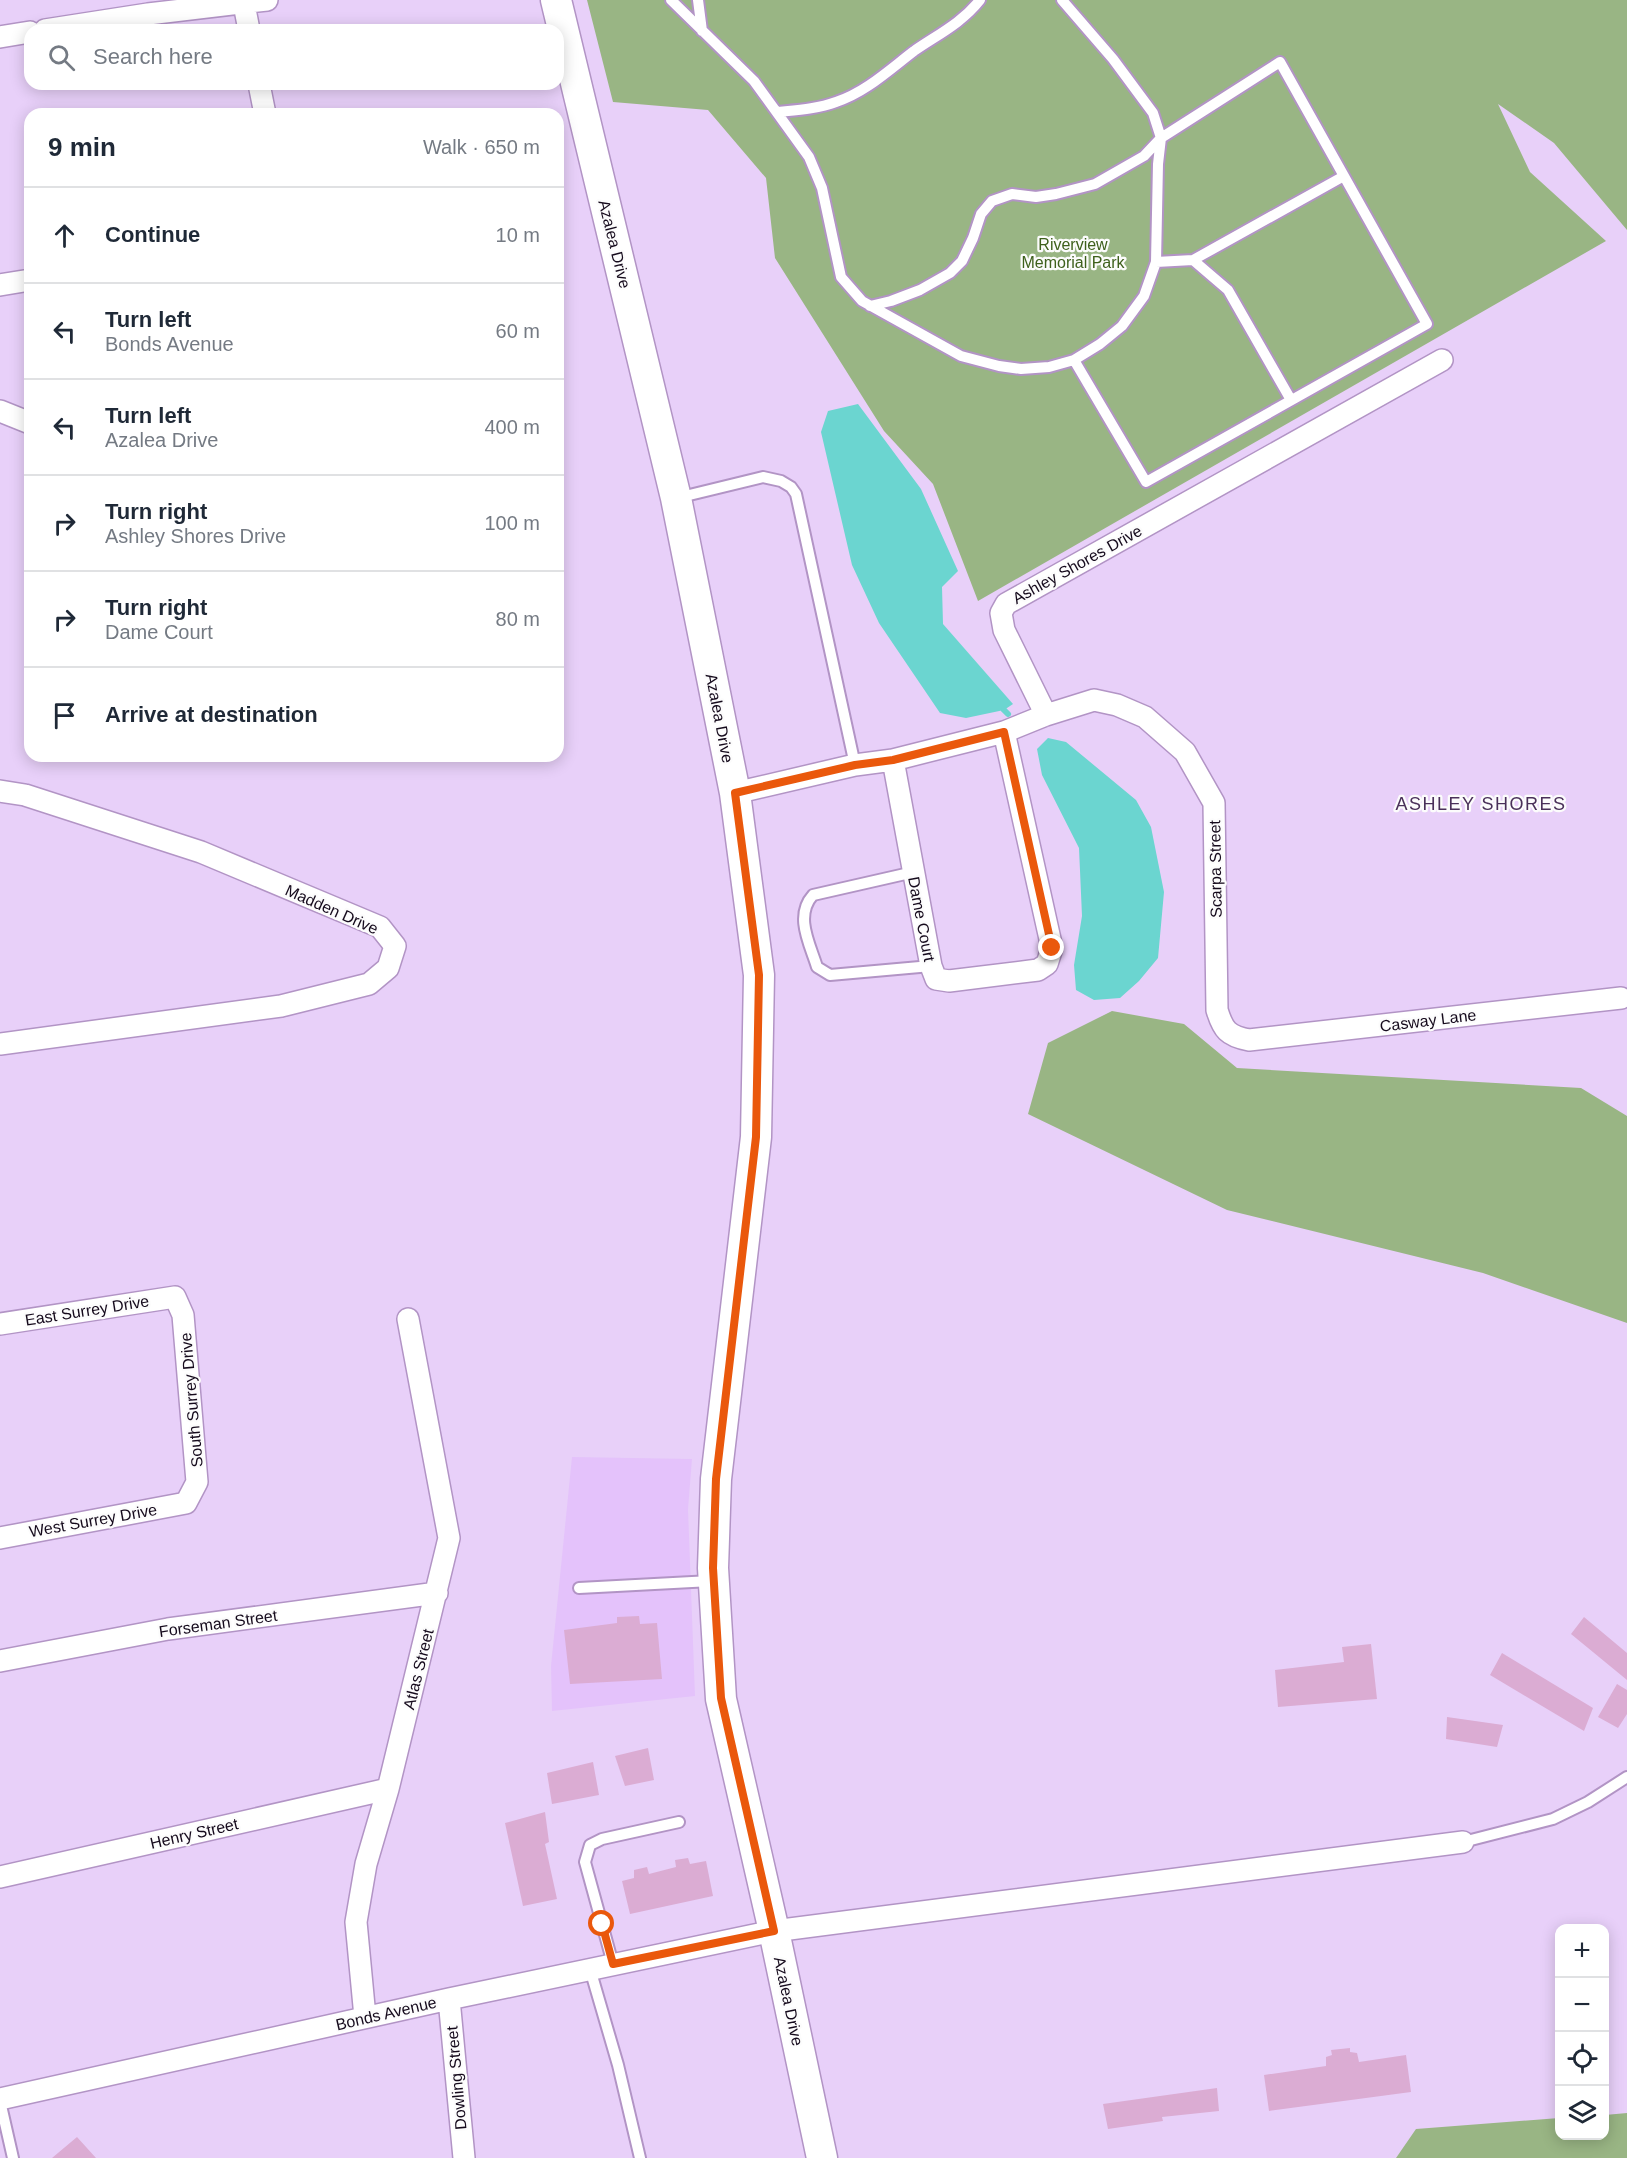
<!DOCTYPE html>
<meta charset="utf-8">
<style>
:root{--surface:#fff;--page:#f6f6f7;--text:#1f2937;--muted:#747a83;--line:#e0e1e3}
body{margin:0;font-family:Helvetica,sans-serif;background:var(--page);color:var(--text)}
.controls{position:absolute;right:18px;bottom:18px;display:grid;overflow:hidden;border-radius:12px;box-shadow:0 3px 15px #0003}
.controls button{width:54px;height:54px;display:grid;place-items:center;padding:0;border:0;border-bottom:2px solid var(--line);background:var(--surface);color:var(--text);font:30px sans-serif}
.stop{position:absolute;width:18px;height:18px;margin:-14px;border:4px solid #ea580c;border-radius:50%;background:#fff}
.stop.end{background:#ea580c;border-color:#fff;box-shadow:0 2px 6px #0008}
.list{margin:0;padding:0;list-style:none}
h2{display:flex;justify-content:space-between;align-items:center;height:78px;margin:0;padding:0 24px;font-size:26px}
h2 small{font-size:20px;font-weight:400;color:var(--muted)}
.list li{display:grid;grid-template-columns:39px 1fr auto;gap:18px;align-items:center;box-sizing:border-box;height:96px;padding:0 24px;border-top:2px solid var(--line)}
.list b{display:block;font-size:22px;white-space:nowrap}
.list p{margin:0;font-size:20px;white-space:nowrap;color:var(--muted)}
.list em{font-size:20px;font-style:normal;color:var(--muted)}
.icon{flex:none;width:33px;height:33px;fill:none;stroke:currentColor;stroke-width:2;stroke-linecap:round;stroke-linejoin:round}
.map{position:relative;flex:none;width:1627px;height:2158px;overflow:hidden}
.search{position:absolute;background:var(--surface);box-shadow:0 3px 15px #0003;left:24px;top:24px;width:540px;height:66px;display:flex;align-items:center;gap:15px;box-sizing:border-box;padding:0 21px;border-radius:18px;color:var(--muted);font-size:22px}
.panel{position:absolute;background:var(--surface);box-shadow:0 3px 15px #0003;left:24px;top:108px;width:540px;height:654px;border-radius:18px}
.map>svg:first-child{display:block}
</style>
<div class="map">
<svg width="1627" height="2158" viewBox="0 0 1627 2158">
<rect width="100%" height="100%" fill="#e8d0f9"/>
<path fill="#e4c2fb" d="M572,1457L692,1459L688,1509L695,1696L552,1711L551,1666Z"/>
<path fill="#99b584" d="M587,0H1627V230L1554,143L1498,104L1530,172L1606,241L978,601L933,484L884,431L775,258L766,178L708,110L613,102Z
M1112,1011L1184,1024L1237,1068L1581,1088L1627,1116V1323L1483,1273L1227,1210L1028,1114L1048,1043Z
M1627,2113V2158H1396L1416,2129L1559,2118L1560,2136H1604L1605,2115Z"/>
<path fill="#6bd5d0" d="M858,404L921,489L958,571L942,587L943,624L1013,704L1004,710L966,718L940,713L879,623L852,565L821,432L828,411Z
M1048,738L1066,742L1136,800L1151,827L1164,892L1158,958L1139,981L1120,998L1094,1000L1076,990L1074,965L1082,916L1079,848L1042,775L1037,749Z"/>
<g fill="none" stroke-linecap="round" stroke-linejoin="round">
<path stroke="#6bd5d0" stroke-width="6" d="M1004,710L1008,714"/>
</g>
<path fill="#dbacd3" d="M639,1616L640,1624L657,1623L662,1679L570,1684L564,1630L617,1623V1617Z
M1584,1617L1627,1653V1680L1571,1634Z
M1371,1644L1377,1699L1278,1707L1275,1670L1344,1662L1342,1647Z
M1502,1653L1593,1708L1584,1731L1490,1675Z
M1617,1684L1627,1690V1714L1618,1728L1598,1717Z
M1447,1717L1503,1725L1497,1747L1446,1739Z
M648,1748L654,1780L625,1786L615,1756Z
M593,1762L599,1795L552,1804L547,1773Z
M545,1812L549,1842L545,1844L557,1899L523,1906L505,1823Z
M688,1858L690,1864L706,1861L713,1896L630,1914L622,1881L634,1878V1870L647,1867L649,1874L676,1867L675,1860Z
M1350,2048V2052L1357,2053L1359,2062L1406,2055L1411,2092L1269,2111L1264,2075L1326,2066V2057L1332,2055L1331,2050Z
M1217,2088L1219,2111L1162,2117L1163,2121L1108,2129L1103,2104Z
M77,2137L96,2158H52Z"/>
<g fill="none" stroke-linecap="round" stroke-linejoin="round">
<g stroke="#b294c5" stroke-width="14">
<path id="lane" d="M671,0L754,81L809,157L822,188L841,277L862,301L961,356L999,366L1021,369L1049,367L1074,360L1100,344L1122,326L1144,296L1156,262L1158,164L1161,138L1153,113L1113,59L1062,0
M698,0L702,31
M777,112C797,110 817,109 836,102C866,92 889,70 914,51C937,35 962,23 980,0
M1193,260L1228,290L1291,400
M1156,262L1193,260L1344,176
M870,306L891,301L920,290L950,273L962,261L973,238L981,214L992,201L1012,194L1036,197L1056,194L1095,184L1144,156L1161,138L1280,62L1427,324L1146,482L1074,360
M677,498L763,477L781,481L791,487L796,494L855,765
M914,872L813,895C794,916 810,944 817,967L830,975L931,966
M579,1588L711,1581
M1463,1842L1553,1819L1588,1802L1627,1777
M613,1964L585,1862L590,1845L602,1839L679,1822
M590,1969L618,2065L640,2158
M0,2101L13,2158"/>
</g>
<g stroke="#b294c5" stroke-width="24">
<path id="street" d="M244,4L249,30
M45,30L148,14L267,0
M0,37L30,32
M259,84L265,114
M0,285L30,280
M0,411L30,423
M1046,715L1004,630L1001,613L1006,604L1442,360
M893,760L931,966L936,979L949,981L1038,970L1047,964L1052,948L1004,732
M0,791L25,795L201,852L380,927L395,946L388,968L369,984L281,1006L0,1044
M735,793L855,765L893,760L1004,732L1046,715L1094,700L1117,705L1145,717L1185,752L1214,803L1217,1010C1223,1030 1228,1036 1249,1040L1621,998
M0,1324L175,1297L183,1315L197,1482L186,1503L0,1538
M0,1661L168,1629L437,1593
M0,1877L388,1789
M449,1999L464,2158
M365,2017L356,1922L366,1864L388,1789L449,1538L408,1319
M0,2099L449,1999L774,1931L1463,1842"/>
</g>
<g stroke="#b294c5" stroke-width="33">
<path id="secondary" d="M556,0L676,498L735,793L759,975L756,1137L716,1479L713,1568L721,1699L774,1931L822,2158"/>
</g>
<use href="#lane" stroke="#fff" stroke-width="10"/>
<use href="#street" stroke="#fff" stroke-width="21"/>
<use href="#secondary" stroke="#fff" stroke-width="30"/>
</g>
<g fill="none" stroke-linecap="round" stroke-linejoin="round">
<path stroke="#ea580c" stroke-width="8" d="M602,1924L613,1964L774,1931L721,1698L713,1568L716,1479L756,1137L759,975L735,793L855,765L893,760L1004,732L1052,948"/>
</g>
<g text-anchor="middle" stroke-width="4.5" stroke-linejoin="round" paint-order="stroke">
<g font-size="16" fill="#150a1c" stroke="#fcfcfc">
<text transform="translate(615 244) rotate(76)" y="6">Azalea Drive</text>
<text transform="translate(1077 564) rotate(-29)" y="6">Ashley Shores Drive</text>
<text transform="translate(720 718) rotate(79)" y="6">Azalea Drive</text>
<text transform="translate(1215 869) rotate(-91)" y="6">Scarpa Street</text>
<text transform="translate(332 909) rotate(24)" y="6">Madden Drive</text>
<text transform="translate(922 919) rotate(79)" y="6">Dame Court</text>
<text transform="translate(1428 1020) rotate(-7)" y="6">Casway Lane</text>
<text transform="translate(87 1310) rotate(-9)" y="6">East Surrey Drive</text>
<text transform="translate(191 1400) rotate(-95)" y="6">South Surrey Drive</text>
<text transform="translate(93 1520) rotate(-10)" y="6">West Surrey Drive</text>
<text transform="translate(218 1623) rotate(-8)" y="6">Forseman Street</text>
<text transform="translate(418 1669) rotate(-76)" y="6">Atlas Street</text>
<text transform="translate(194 1833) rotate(-13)" y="6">Henry Street</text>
<text transform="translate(789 2001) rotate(78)" y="6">Azalea Drive</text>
<text transform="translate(386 2013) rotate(-13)" y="6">Bonds Avenue</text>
<text transform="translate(456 2078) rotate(-95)" y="6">Dowling Street</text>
</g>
<g font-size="16" fill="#3e601c" stroke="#fcfcfc">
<text x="1073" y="250">Riverview<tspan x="1073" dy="18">Memorial Park</tspan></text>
</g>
<g font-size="18" letter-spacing="1.5" fill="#4a305a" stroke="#fcfcfc">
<text x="1481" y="810">ASHLEY SHORES</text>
</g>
</g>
</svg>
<div class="controls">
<button>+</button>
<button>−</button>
<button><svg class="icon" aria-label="locate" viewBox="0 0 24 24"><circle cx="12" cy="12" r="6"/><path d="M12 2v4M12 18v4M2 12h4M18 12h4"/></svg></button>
<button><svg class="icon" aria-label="layers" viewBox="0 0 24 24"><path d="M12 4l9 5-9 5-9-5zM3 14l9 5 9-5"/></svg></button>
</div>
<div class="stop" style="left:602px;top:1924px"></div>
<div class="stop end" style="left:1052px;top:948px"></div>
<div class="search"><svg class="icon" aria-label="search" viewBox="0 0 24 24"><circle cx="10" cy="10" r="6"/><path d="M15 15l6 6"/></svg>Search here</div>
<section class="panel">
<h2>9 min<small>Walk · 650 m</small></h2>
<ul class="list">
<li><svg class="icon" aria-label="ahead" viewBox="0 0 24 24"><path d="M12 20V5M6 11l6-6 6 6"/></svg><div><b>Continue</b></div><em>10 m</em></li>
<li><svg class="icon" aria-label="left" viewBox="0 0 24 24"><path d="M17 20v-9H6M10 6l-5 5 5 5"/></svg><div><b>Turn left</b><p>Bonds Avenue</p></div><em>60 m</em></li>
<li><svg class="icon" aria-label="left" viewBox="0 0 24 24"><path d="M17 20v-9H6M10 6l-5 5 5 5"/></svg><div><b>Turn left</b><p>Azalea Drive</p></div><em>400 m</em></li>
<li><svg class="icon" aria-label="right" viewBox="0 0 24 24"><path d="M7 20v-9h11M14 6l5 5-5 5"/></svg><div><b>Turn right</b><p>Ashley Shores Drive</p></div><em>100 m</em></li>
<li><svg class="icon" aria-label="right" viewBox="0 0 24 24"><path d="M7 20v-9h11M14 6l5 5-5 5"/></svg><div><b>Turn right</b><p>Dame Court</p></div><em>80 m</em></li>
<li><svg class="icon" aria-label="arrive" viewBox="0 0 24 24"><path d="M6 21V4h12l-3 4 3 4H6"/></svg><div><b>Arrive at destination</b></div></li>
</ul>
</section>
</div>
